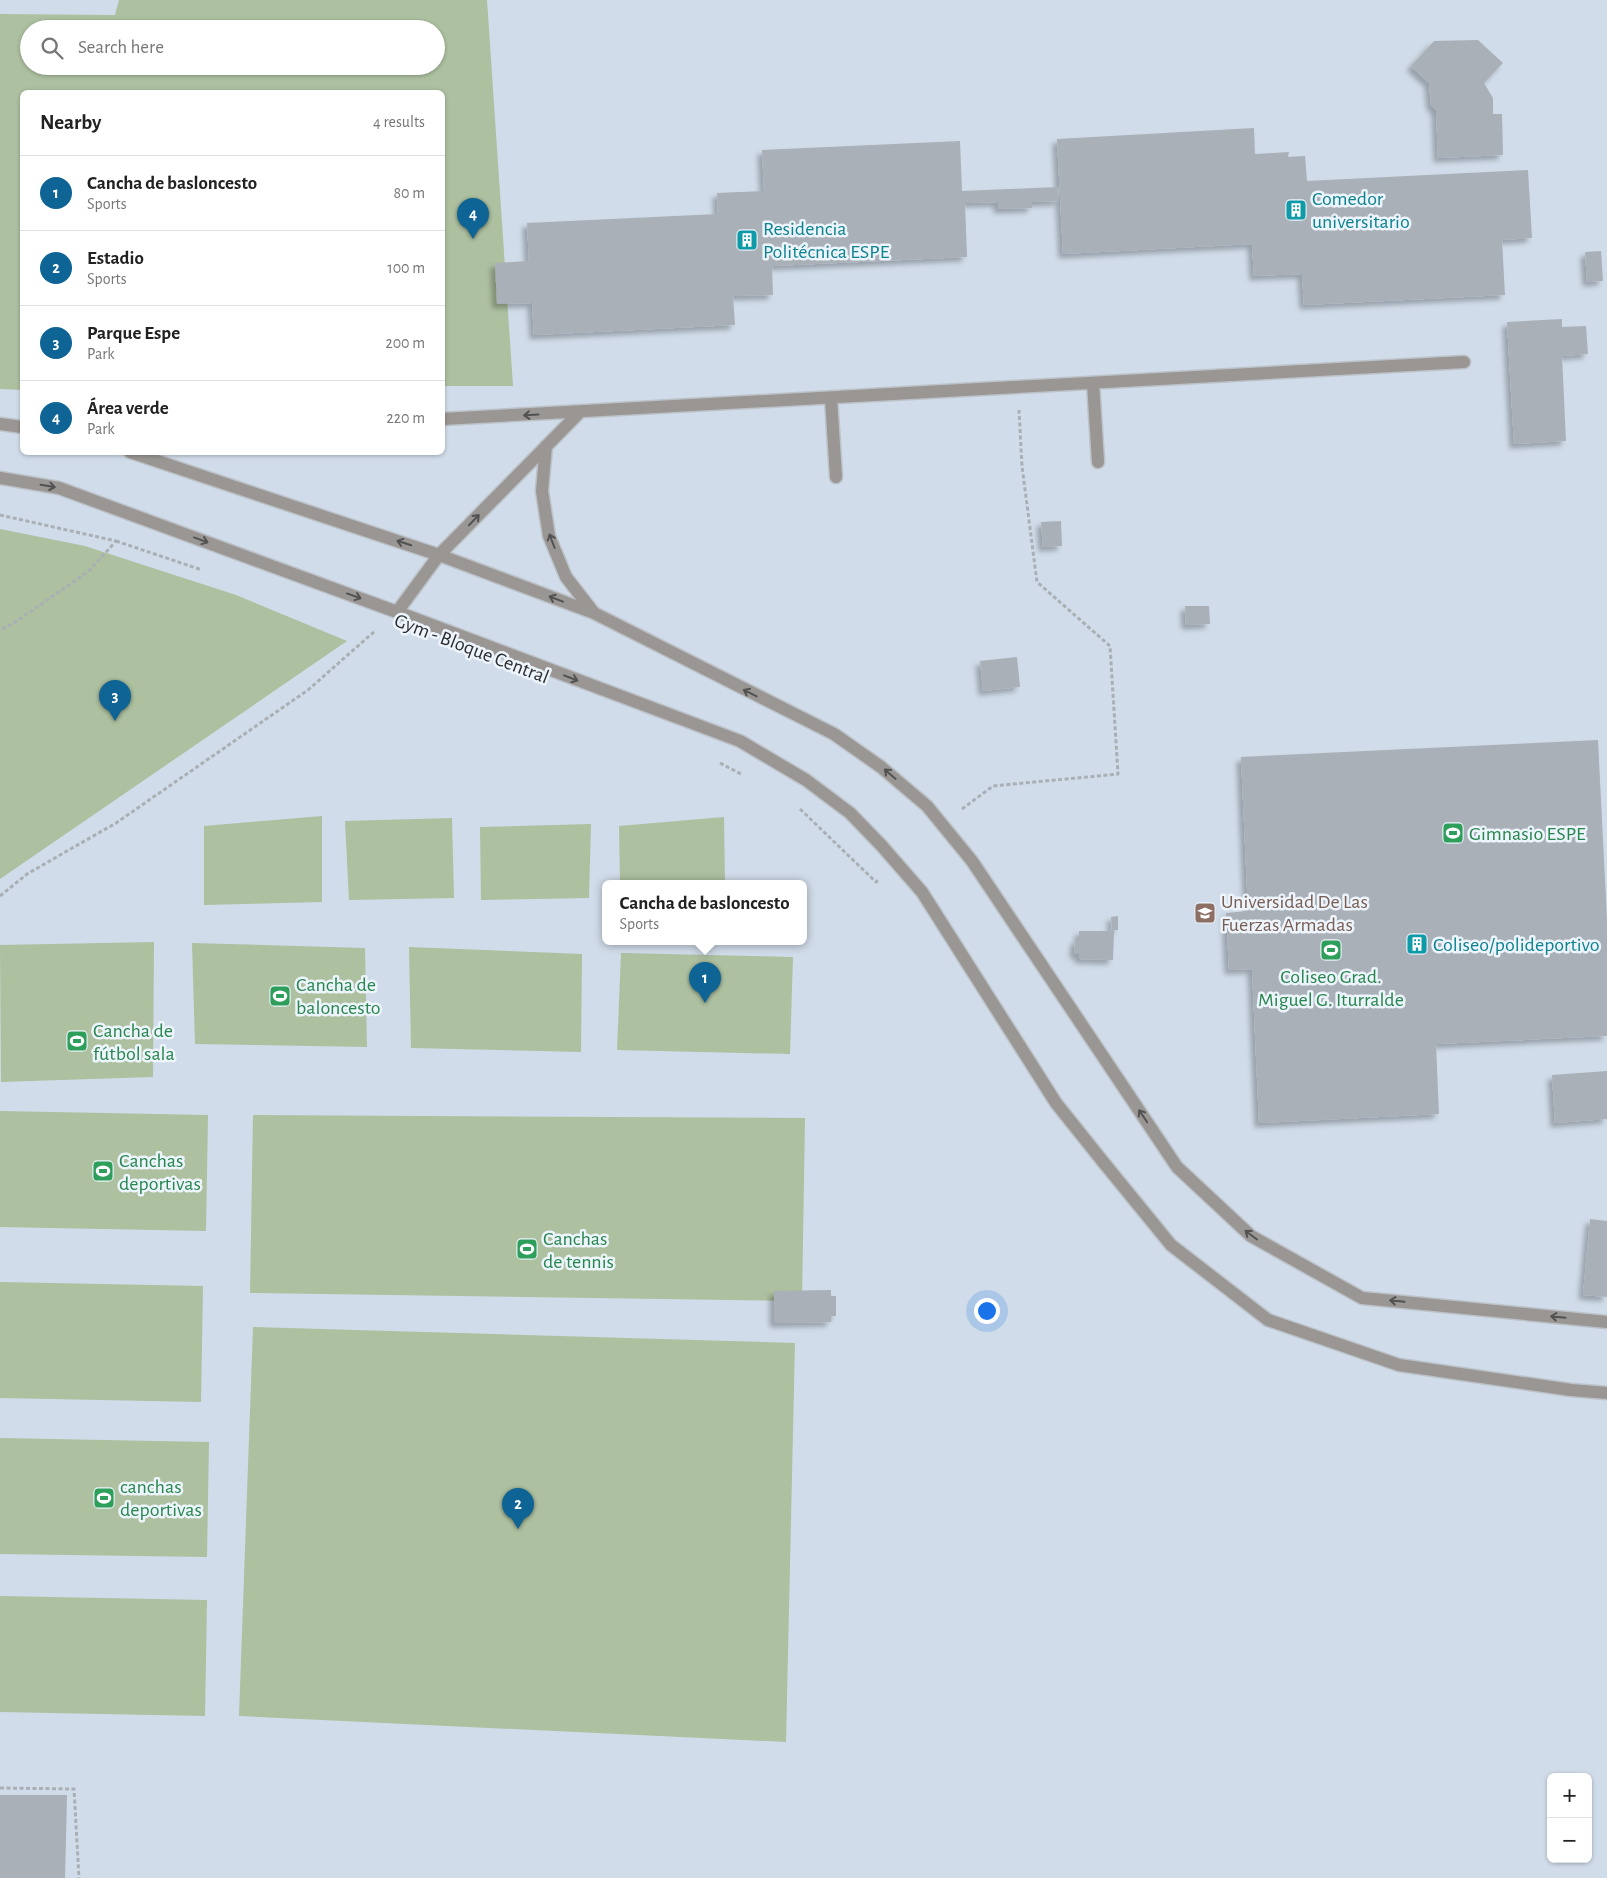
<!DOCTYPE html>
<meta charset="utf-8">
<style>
:root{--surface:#fff;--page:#f2f2f2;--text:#222;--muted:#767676;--line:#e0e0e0;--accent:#0d6495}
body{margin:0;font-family:"Alegreya Sans",sans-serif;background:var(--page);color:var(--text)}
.controls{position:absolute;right:15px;bottom:15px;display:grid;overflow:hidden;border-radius:8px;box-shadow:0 1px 4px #0004}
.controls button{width:45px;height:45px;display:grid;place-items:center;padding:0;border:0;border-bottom:1px solid var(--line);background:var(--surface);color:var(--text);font:25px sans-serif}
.you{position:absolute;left:986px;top:1310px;width:18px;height:18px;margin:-12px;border:4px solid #fff;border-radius:50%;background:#1a73e8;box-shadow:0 0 0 8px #1a73e833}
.badge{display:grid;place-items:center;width:32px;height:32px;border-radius:50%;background:var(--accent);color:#fff;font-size:16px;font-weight:700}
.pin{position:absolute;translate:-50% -41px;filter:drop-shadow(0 1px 2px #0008)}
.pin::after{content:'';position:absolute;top:26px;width:18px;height:15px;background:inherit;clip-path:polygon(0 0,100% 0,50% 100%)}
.popup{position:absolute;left:602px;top:880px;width:205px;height:65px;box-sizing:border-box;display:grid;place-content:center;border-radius:8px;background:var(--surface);filter:drop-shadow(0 1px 4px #0005);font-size:16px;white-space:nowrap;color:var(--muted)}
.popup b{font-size:19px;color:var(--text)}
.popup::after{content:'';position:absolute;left:50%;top:100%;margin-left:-10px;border:10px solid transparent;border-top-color:var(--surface)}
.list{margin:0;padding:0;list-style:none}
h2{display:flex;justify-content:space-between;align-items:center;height:65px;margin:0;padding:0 20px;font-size:21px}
h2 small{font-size:16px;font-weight:400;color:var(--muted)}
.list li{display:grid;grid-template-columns:32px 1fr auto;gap:15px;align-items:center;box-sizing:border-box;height:75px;padding:0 20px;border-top:1px solid var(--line)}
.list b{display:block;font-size:19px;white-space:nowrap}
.list p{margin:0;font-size:16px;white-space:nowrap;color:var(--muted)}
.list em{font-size:16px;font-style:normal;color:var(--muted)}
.icon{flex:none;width:28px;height:28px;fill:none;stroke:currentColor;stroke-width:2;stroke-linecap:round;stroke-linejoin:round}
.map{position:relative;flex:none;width:1607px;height:1878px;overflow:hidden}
.search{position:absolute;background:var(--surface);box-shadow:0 1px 4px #0004;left:20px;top:20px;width:425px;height:55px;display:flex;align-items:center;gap:12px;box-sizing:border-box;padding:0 18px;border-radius:28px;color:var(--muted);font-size:19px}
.panel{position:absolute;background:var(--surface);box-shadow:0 1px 4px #0004;left:20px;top:90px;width:425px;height:365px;border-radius:8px}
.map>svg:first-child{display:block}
</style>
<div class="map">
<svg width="1607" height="1878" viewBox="0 0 1607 1878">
<defs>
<filter id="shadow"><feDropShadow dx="-4.5" dy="4.5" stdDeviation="2.5" flood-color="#0004"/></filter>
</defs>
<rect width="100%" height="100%" fill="#e0e7ee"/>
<path fill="#d0dce9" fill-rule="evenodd" d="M0,0H1607V1878H0ZM29,29H436V66H29ZM22,92H442V452H22ZM606,884H804V942H606ZM1551,1777H1588V1859H1551Z"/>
<path fill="#adc0a0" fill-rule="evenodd" d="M119,0H487L513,386H443L442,92H22V390L0,389V14L115,15ZM29,29H436V66H29Z
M0,529L85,546L236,595L347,641L0,879Z
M322,816V902L204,905V826Z
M724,817L725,884H620L619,826Z
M452,818L454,898L349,900L345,821Z
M591,824L589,898L481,900L480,827Z
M154,942L153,1077L1,1082L0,945Z
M192,943L365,948L367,1047L195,1044Z
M409,947L582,954L581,1052L411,1048Z
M621,953L793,957L790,1054L617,1050Z
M0,1111L208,1115L206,1231L0,1227Z
M253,1115L805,1118L802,1301L250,1293Z
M0,1282L203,1286L201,1402L0,1398Z
M253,1327L795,1343L786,1742L239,1716Z
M0,1438L209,1442L207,1557L0,1554Z
M0,1596L207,1600L205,1716L0,1712Z"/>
<path fill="#aab0b7" filter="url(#shadow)" d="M1478,40L1503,63L1484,83L1493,98V114H1502L1503,155L1438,158L1436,110L1431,105L1429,83L1411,66L1434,41Z
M1254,128L1255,154L1289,152L1288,157L1305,156L1307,181L1528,170L1532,238L1502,240L1505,295L1304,305L1302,274L1254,276L1252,244L1063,254L1057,139Z
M960,141L962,191L1058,187L1059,201L1032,202V208L998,209V202L965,203L967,257L772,266L773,295L733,296L735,325L534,335L532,303L497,304L495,263L529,261L527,223L718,214L717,193L764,191L762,150Z
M1601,251L1603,281L1587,282L1585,252Z
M1562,319V327L1586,326L1588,354L1562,356L1566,441L1514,444L1507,322Z
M1061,521L1062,546L1043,547L1041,522Z
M1185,606H1209L1210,624L1186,625Z
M1017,657L1020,687L983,691L980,661Z
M1598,740L1607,920V1036L1436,1044L1439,1114L1259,1123L1252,969L1229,970L1226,913L1248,911L1241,757Z
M1118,916V930H1112L1111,917Z
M1079,931H1114L1113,960L1079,959V954H1074L1075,940H1079Z
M1607,1071V1119L1555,1123L1552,1075Z
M1590,1219L1607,1221V1297L1583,1295Z
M831,1290V1296H836V1316H831V1322L774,1323V1291Z
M0,1795H67L65,1878H0Z"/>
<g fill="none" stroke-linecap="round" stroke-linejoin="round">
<g stroke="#bcc2c8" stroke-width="15">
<path id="service" d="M1093,383L1098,462
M831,398L836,477
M442,419L1464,362
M0,424L22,427
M546,446L542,491L549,536L566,577L594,613
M130,452L439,555L594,613L834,734L881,767L927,806L972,861L1177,1167L1251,1236L1362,1298L1607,1322
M0,478L59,488L397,612L740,741L806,780L850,813L881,845L922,892L1056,1103L1104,1163L1171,1245L1268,1320L1399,1365L1571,1390L1607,1393
M397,612L439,555L580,412"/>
</g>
<path stroke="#a9afb5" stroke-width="3" stroke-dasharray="4 2.5" stroke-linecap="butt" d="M0,515L116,541L89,571L14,623L0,630
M116,541L202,570
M720,763L741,774
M800,809L876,882L879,879
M962,809L993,786L1118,774L1110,646L1037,582L1022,466L1019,410
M0,896L27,874L116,823L308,690L376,630
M0,1788L74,1789L79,1878"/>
<use href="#service" stroke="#999693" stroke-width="12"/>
</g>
<defs><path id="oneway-shaft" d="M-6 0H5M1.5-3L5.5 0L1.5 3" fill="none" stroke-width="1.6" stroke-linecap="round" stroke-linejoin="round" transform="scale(1.25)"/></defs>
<g stroke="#525253">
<use href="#oneway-shaft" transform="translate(531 415) rotate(177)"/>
<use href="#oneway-shaft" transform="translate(48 486) rotate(9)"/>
<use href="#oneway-shaft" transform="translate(474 520) rotate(-46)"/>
<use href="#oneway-shaft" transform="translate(201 540) rotate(20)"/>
<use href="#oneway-shaft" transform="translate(552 541) rotate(-111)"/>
<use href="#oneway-shaft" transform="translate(404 543) rotate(-162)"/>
<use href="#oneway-shaft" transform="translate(354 596) rotate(20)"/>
<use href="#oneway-shaft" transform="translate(556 599) rotate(-159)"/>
<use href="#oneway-shaft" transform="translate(571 678) rotate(21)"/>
<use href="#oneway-shaft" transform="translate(750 693) rotate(-153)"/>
<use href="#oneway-shaft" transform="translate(890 774) rotate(-139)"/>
<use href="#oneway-shaft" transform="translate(1143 1116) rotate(-124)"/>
<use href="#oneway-shaft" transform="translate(1251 1235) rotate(-143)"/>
<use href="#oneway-shaft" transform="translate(1397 1301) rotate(-174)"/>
<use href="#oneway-shaft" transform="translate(1558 1317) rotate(-174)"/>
</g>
<defs>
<g id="building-square" transform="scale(1.125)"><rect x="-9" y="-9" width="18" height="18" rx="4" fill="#0f9aa8" stroke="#edf4fb"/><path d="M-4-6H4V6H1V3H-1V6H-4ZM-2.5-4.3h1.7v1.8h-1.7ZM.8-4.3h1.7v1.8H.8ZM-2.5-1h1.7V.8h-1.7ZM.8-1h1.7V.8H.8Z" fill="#fff"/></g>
<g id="stadium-square" transform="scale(1.125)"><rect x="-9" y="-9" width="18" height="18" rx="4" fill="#2e9e5b" stroke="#edf4fb"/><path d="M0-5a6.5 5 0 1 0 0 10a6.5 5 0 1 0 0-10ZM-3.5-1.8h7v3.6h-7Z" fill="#fff"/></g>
<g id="university-square" transform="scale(1.125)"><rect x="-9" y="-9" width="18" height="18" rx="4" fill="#8d6e63" stroke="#edf4fb"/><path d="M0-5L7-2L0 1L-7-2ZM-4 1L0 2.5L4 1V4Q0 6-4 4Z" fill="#fff"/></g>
</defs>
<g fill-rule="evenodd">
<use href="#building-square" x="1296" y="210"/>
<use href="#building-square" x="747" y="240"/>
<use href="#stadium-square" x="1453" y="833"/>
<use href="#university-square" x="1205" y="913"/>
<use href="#building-square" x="1417" y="944"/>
<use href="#stadium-square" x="1331" y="950"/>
<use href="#stadium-square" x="280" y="996"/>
<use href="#stadium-square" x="77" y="1041"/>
<use href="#stadium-square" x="103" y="1171"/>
<use href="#stadium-square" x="527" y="1249"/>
<use href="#stadium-square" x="104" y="1498"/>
</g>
<g text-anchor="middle" stroke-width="5" stroke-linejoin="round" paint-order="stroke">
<g font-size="20" fill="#0d838f" stroke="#edf4fb" text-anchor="start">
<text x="1312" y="205">Comedor<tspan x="1312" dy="23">universitario</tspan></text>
<text x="763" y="235">Residencia<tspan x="763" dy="23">Politécnica ESPE</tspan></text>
<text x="1433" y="951">Coliseo/polideportivo</text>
</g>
<g font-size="20" fill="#2b2d30" stroke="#edf4fb">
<text transform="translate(472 648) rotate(21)" y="7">Gym - Bloque Central</text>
</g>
<g font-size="20" fill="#27864d" stroke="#edf4fb" text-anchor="start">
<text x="1469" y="840">Gimnasio ESPE</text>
<text x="1331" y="983" text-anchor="middle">Coliseo Grad.<tspan x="1331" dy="23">Miguel G. Iturralde</tspan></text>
<text x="296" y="991">Cancha de<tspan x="296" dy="23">baloncesto</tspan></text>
<text x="93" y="1037">Cancha de<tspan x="93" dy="23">fútbol sala</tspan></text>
<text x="119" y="1167">Canchas<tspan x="119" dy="23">deportivas</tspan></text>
<text x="543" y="1245">Canchas<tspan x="543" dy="23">de tennis</tspan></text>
<text x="120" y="1493">canchas<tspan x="120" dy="23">deportivas</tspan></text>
</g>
<g font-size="20" fill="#785e54" stroke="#edf4fb" text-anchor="start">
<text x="1221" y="908">Universidad De Las<tspan x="1221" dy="23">Fuerzas Armadas</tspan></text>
</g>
</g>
</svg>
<div class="controls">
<button>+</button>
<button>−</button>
</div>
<div class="you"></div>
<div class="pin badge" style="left:705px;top:1003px">1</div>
<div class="popup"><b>Cancha de basloncesto</b>Sports</div>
<div class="pin badge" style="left:518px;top:1529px">2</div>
<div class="pin badge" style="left:115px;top:721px">3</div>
<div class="pin badge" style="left:473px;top:239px">4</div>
<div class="search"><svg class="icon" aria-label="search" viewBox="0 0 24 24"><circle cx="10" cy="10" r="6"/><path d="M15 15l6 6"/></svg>Search here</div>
<section class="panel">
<h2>Nearby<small>4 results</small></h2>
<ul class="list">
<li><span class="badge">1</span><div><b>Cancha de basloncesto</b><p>Sports</p></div><em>80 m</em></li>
<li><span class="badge">2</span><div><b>Estadio</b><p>Sports</p></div><em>100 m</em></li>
<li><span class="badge">3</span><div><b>Parque Espe</b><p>Park</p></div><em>200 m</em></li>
<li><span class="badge">4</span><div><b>Área verde</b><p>Park</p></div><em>220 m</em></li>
</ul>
</section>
</div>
